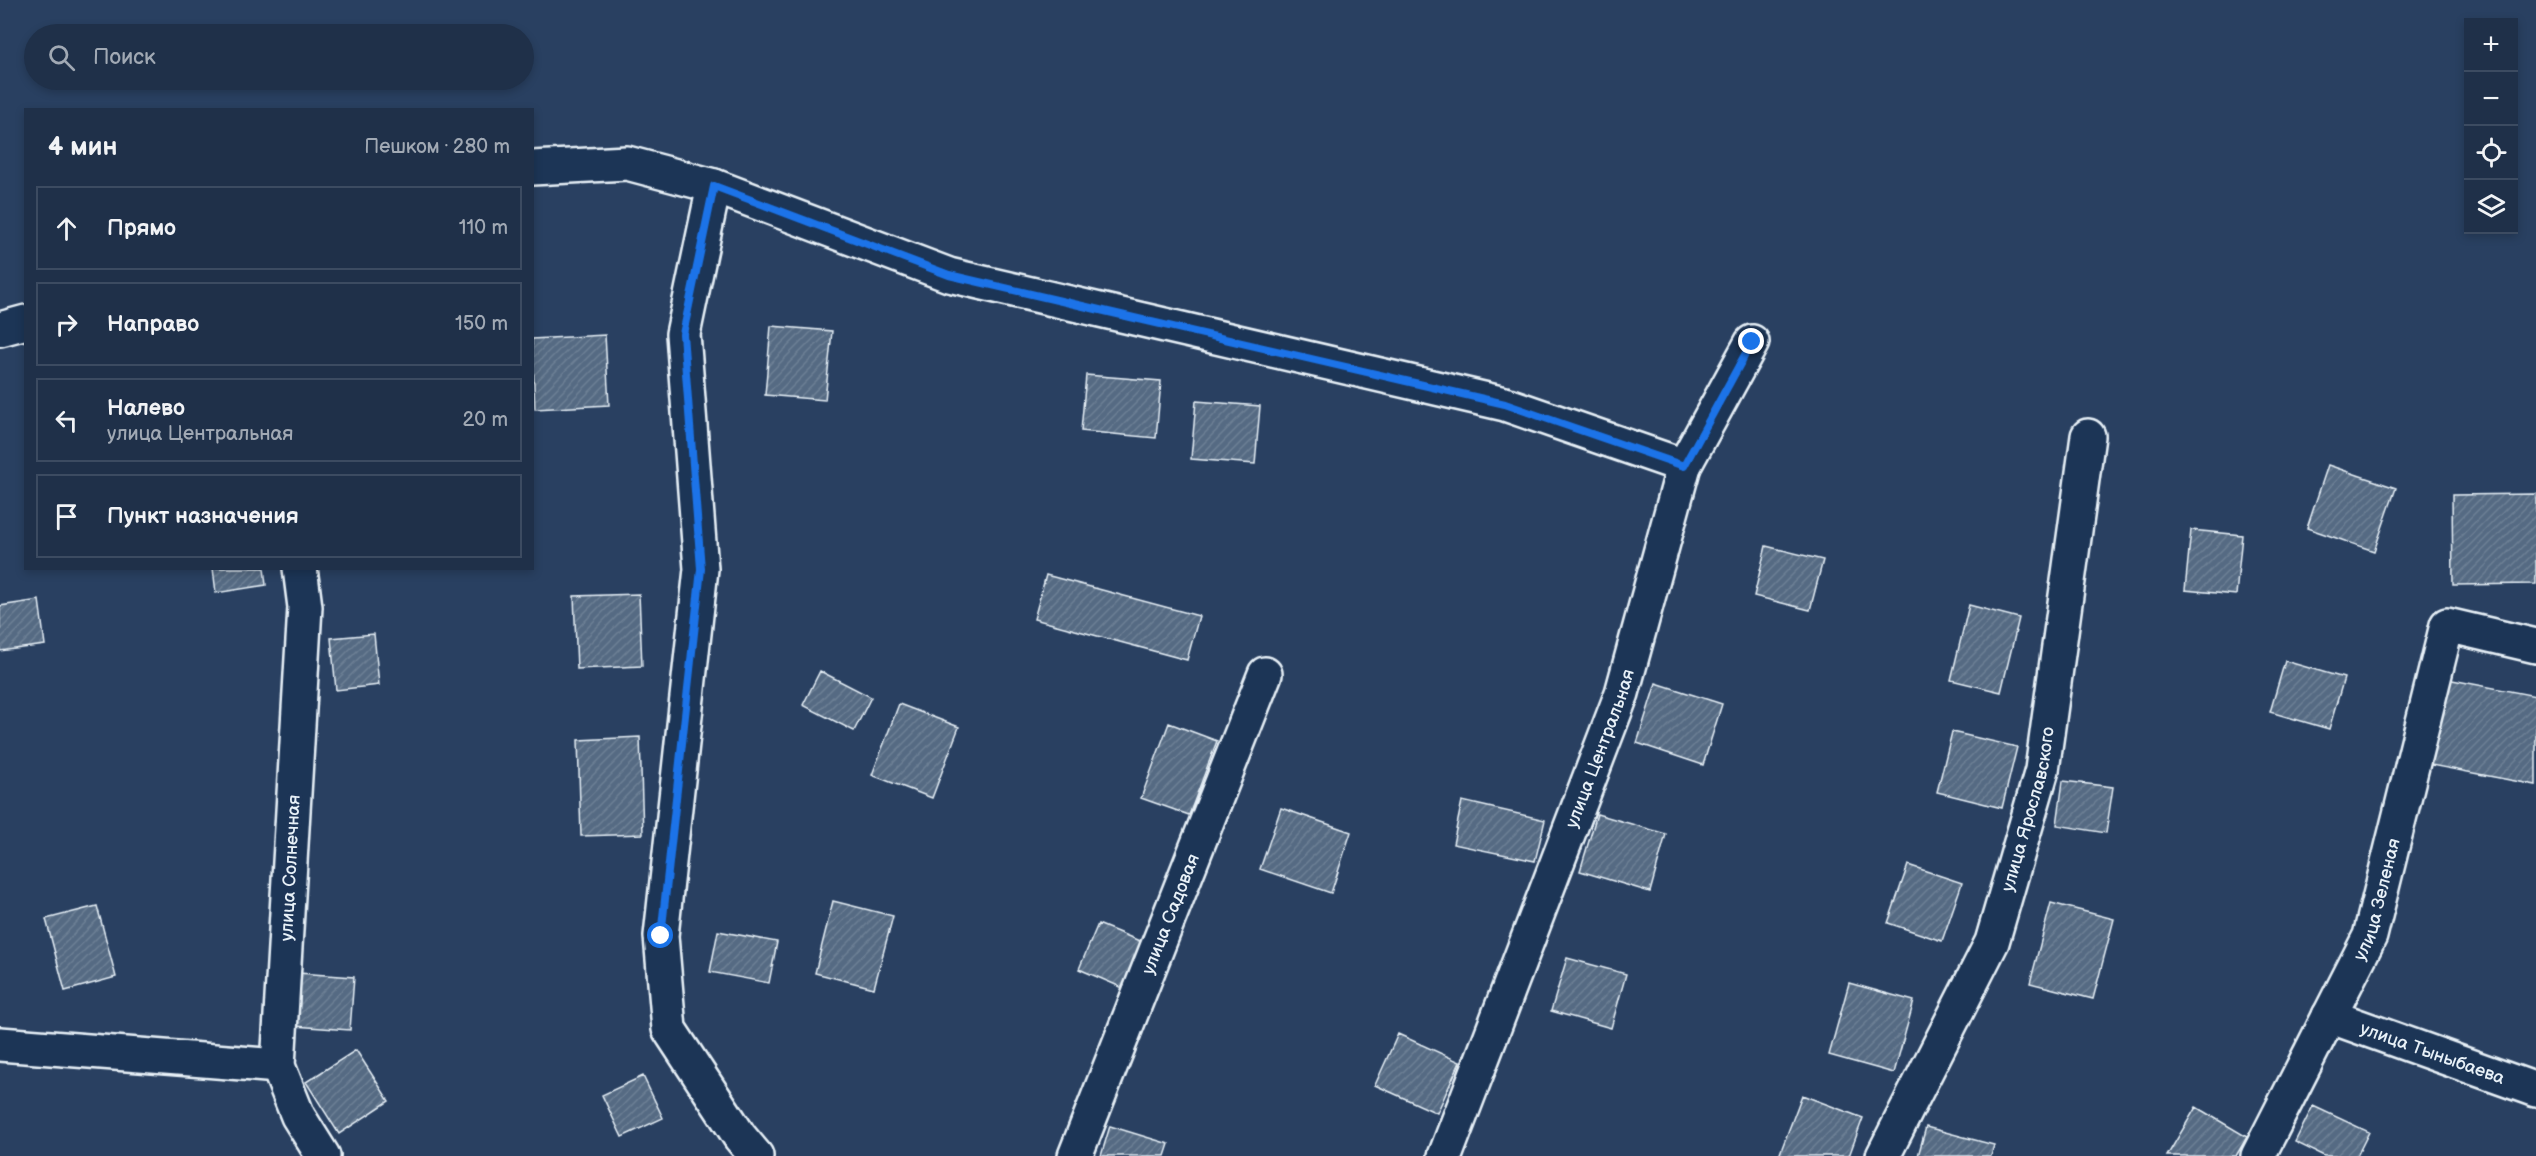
<!DOCTYPE html>
<html lang="ru">
<meta charset="utf-8">
<style>
:root{--surface:#1f3049;--page:#273850;--text:#f1f3f6;--muted:#a1a9b4;--line:#3c4b61}
body{margin:0;font-family:"Balsamiq Sans",sans-serif;background:var(--page);color:var(--text)}
.controls{position:absolute;right:18px;top:18px;display:grid;overflow:hidden;border-radius:0px;box-shadow:0 3px 9px #0003}
.controls button{width:54px;height:54px;display:grid;place-items:center;padding:0;border:0;border-bottom:2px solid var(--line);background:var(--surface);color:var(--text);font:30px sans-serif}
.stop{position:absolute;width:18px;height:18px;margin:-14px;border:4px solid #1a73e8;border-radius:50%;background:#fff}
.stop.end{background:#1a73e8;border-color:#fff;box-shadow:0 2px 6px #0008}
.list{margin:0;padding:0;list-style:none}
h2{display:flex;justify-content:space-between;align-items:center;height:78px;margin:0;padding:0 24px;font-size:26px}
h2 small{font-size:20px;font-weight:400;color:var(--muted)}
.list li{display:grid;grid-template-columns:39px 1fr auto;gap:18px;align-items:center;box-sizing:border-box;height:84px;margin:0 12px 12px;padding:0 12px;border:2px solid var(--line);border-radius:0px}
.list b{display:block;font-size:22px;white-space:nowrap}
.list p{margin:0;font-size:20px;white-space:nowrap;color:var(--muted)}
.list em{font-size:20px;font-style:normal;color:var(--muted)}
.icon{flex:none;width:33px;height:33px;fill:none;stroke:currentColor;stroke-width:2;stroke-linecap:round;stroke-linejoin:round}
.map{position:relative;flex:none;width:2536px;height:1156px;overflow:hidden}
.search{position:absolute;background:var(--surface);box-shadow:0 3px 9px #0003;left:24px;top:24px;width:510px;height:66px;display:flex;align-items:center;gap:15px;box-sizing:border-box;padding:0 21px;border-radius:33px;color:var(--muted);font-size:22px}
.panel{position:absolute;background:var(--surface);box-shadow:0 3px 9px #0003;left:24px;top:108px;width:510px;height:462px;border-radius:0px}
.map>svg:first-child{display:block}
</style>
<div class="map">
<svg width="2536" height="1156" viewBox="0 0 2536 1156">
<defs>
<pattern id="building-hatch" width="6" height="6" patternUnits="userSpaceOnUse" patternTransform="scale(1.5)"><rect width="6" height="6" fill="#556a83"/><path d="M-1 1l2-2M0 6l6-6M5 7l2-2" fill="none" stroke="#6d8095"/></pattern>
</defs>
<rect width="100%" height="100%" fill="#294061"/>
<filter id="ink" filterUnits="userSpaceOnUse"><feTurbulence type="fractalNoise" baseFrequency=".0167" numOctaves="2"/><feDisplacementMap in="SourceGraphic" scale="12" xChannelSelector="R" yChannelSelector="G"/><feConvolveMatrix kernelMatrix="1 2 1 2 8 2 1 2 1" color-interpolation-filters="sRGB"/></filter>
<g filter="url(#ink)">
<path fill="url(#building-hatch)" stroke="#e8f1f8" stroke-width="1.5" d="M771,326L832,331L825,400L765,395Z
M605,335L609,405L535,409L532,339Z
M1086,375L1161,381L1156,438L1081,431Z
M1196,401L1260,406L1255,464L1191,459Z
M2328,465L2396,488L2374,551L2307,528Z
M2536,494V584L2453,585L2452,495Z
M2191,530L2242,535L2236,595L2185,590Z
M1766,546L1823,560L1810,610L1754,596Z
M213,568H264L266,585L216,593Z
M1046,575L1199,616L1187,660L1034,619Z
M639,594L642,666L577,669L574,596Z
M39,600L45,645L0,651V606Z
M1969,605L2019,618L2001,692L1951,680Z
M374,634L379,685L336,690L331,638Z
M2285,661L2344,678L2329,729L2270,712Z
M820,671L871,697L854,731L803,705Z
M2447,679L2536,696V785L2431,765Z
M1656,683L1722,704L1703,765L1637,743Z
M899,704L959,727L932,798L872,775Z
M1169,723L1217,741L1189,815L1141,798Z
M1952,732L2017,747L2002,808L1937,792Z
M640,737L643,834L581,836L578,740Z
M2063,781L2113,787L2106,833L2057,825Z
M1462,801L1545,820L1535,861L1453,844Z
M1281,808L1351,832L1331,893L1260,869Z
M1597,814L1666,834L1650,892L1580,871Z
M1908,865L1962,883L1942,941L1888,923Z
M833,901L893,916L874,988L815,973Z
M2051,903L2114,919L2093,999L2030,983Z
M97,906L116,977L65,991L46,919Z
M1098,924L1142,942L1123,988L1079,969Z
M718,931L777,942L769,983L710,972Z
M1567,958L1626,974L1611,1028L1551,1011Z
M298,973L354,977L350,1030L294,1026Z
M1849,983L1914,1001L1894,1073L1829,1055Z
M1398,1034L1460,1062L1437,1113L1375,1085Z
M356,1050L389,1101L339,1134L306,1082Z
M643,1076L663,1118L622,1137L602,1095Z
M1802,1095L1863,1118L1849,1156H1779Z
M2313,1106L2369,1132L2357,1156H2324L2295,1142Z
M2196,1107L2247,1137L2236,1156H2167Z
M1110,1126L1169,1144L1165,1156H1101Z
M1926,1127L1994,1145L1991,1156H1918Z"/>
<g fill="none" stroke-linecap="round" stroke-linejoin="round">
<g stroke="#e8f1f8" stroke-width="38">
<g id="minor">
<path d="M532,168L627,163L714,186L949,275L1505,404L1684,466"/>
<path d="M714,186L683,334L701,569L661,936L669,1029L740,1137L756,1156"/>
<path d="M0,329L26,322"/>
<path d="M300,568L305,607L278,1066L298,1116L323,1156"/>
<path id="s1" d="M2329,1016L2536,1090"/>
<path d="M0,1044L278,1066"/>
<path id="s2" d="M1075,1156L1265,674"/>
<path id="s3" d="M1445,1156L1622,693L1684,466L1752,342"/>
<path id="s4" d="M1883,1156L1992,942L2042,770L2088,436"/>
<path id="s5" d="M2258,1156L2370,936L2447,625L2536,646"/>
</g>
</g>
<use href="#minor" stroke="#1d3557" stroke-width="33"/>
</g>
</g>
<g fill="none" stroke-linecap="round" stroke-linejoin="round" filter="url(#ink)">
<path stroke="#1a73e8" stroke-width="8" d="M661,936L701,569L683,334L714,186L949,275L1505,404L1684,466L1752,342"/>
</g>
<g text-anchor="middle" stroke-width="6" stroke-linejoin="round" paint-order="stroke">
<g font-size="18" fill="#e8f1f8" stroke="#1d3557">
<text dy="6" stroke="none"><textPath href="#s3" startOffset="436">улица Центральная</textPath></text>
<text dy="6" stroke="none"><textPath href="#s4" startOffset="378">улица Ярославского</textPath></text>
<text transform="translate(290 868) rotate(-87)" y="6">улица Солнечная</text>
<text dy="6" stroke="none"><textPath href="#s5" startOffset="284">улица Зеленая</textPath></text>
<text dy="6" stroke="none"><textPath href="#s2" startOffset="260">улица Садовая</textPath></text>
<text dy="6" stroke="none"><textPath href="#s1" startOffset="110">улица Тыныбаева</textPath></text>
</g>
</g>
</svg>
<div class="controls">
<button>+</button>
<button>−</button>
<button><svg class="icon" aria-label="locate" viewBox="0 0 24 24"><circle cx="12" cy="12" r="6"/><path d="M12 2v4M12 18v4M2 12h4M18 12h4"/></svg></button>
<button><svg class="icon" aria-label="layers" viewBox="0 0 24 24"><path d="M12 4l9 5-9 5-9-5zM3 14l9 5 9-5"/></svg></button>
</div>
<div class="stop" style="left:661px;top:936px"></div>
<div class="stop end" style="left:1752px;top:342px"></div>
<div class="search"><svg class="icon" aria-label="search" viewBox="0 0 24 24"><circle cx="10" cy="10" r="6"/><path d="M15 15l6 6"/></svg>Поиск</div>
<section class="panel">
<h2>4 мин<small>Пешком · 280 m</small></h2>
<ul class="list">
<li><svg class="icon" aria-label="ahead" viewBox="0 0 24 24"><path d="M12 20V5M6 11l6-6 6 6"/></svg><div><b>Прямо</b></div><em>110 m</em></li>
<li><svg class="icon" aria-label="right" viewBox="0 0 24 24"><path d="M7 20v-9h11M14 6l5 5-5 5"/></svg><div><b>Направо</b></div><em>150 m</em></li>
<li><svg class="icon" aria-label="left" viewBox="0 0 24 24"><path d="M17 20v-9H6M10 6l-5 5 5 5"/></svg><div><b>Налево</b><p>улица Центральная</p></div><em>20 m</em></li>
<li><svg class="icon" aria-label="arrive" viewBox="0 0 24 24"><path d="M6 21V4h12l-3 4 3 4H6"/></svg><div><b>Пункт назначения</b></div></li>
</ul>
</section>
</div>
